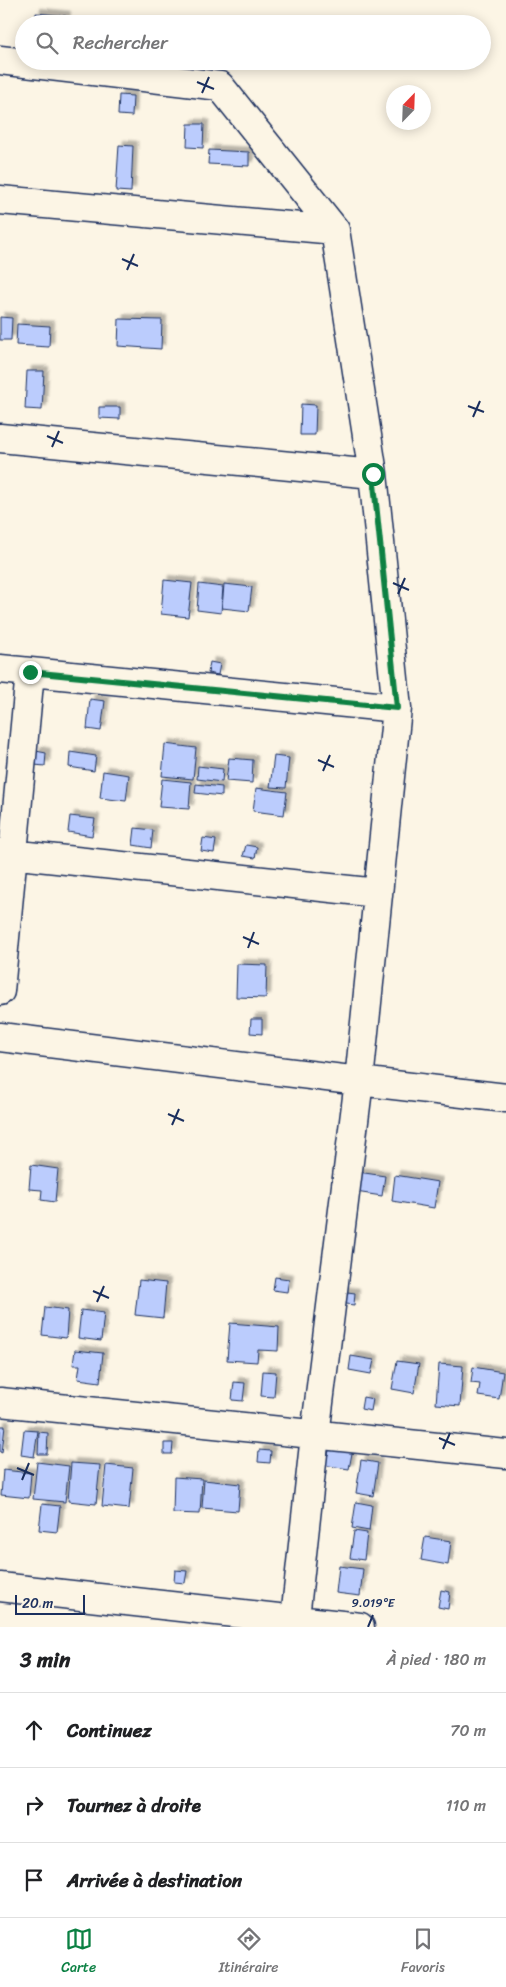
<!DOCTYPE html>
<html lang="fr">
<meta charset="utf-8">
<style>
:root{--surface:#fff;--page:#f6f6f6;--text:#202124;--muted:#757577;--line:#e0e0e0;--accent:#0b8043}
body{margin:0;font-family:Sriracha,sans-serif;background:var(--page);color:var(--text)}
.compass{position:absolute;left:386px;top:85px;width:45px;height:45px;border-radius:50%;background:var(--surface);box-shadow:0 2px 12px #0003;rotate:23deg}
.scale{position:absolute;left:15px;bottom:12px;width:70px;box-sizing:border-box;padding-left:5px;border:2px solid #1b2f5e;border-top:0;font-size:14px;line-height:18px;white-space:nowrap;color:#1b2f5e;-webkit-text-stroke:4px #fcf5e5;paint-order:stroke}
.stop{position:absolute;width:15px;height:15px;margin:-11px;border:4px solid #0b8043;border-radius:50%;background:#fff}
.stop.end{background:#0b8043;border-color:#fff;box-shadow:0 1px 5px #0008}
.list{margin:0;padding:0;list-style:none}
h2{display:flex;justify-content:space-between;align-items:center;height:65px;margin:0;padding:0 20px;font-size:21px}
h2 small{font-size:16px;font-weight:400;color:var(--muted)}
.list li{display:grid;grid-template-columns:32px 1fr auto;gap:15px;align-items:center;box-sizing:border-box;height:75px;padding:0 20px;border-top:1px solid var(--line)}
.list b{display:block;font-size:19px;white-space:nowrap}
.list em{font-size:16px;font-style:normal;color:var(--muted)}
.icon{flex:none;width:28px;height:28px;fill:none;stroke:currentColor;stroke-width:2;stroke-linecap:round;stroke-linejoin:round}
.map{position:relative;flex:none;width:506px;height:1627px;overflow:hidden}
.search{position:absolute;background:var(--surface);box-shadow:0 2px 12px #0003;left:15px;right:15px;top:15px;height:55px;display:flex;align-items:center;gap:12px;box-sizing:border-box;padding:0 18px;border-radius:28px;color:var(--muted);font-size:19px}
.sheet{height:290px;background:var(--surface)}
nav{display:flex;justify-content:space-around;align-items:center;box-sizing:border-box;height:70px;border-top:1px solid var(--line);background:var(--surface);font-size:14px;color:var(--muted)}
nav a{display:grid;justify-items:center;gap:2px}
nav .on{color:var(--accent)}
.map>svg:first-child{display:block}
</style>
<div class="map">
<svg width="506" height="1627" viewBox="0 0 506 1627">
<defs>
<filter id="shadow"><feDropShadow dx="4.5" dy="-4.5" stdDeviation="1" flood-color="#0004"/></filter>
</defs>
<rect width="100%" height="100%" fill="#fcf5e5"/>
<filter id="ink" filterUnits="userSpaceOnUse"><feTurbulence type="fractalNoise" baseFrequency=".02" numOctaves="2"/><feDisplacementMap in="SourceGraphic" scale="10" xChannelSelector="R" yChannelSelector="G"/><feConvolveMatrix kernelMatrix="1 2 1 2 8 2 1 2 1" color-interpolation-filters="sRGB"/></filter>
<g filter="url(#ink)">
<path fill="#bbccfd" stroke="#1b2f5e" filter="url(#shadow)" d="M36,13L66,16L65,24H35Z
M119,95L133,96L132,116L118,115Z
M188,124H204L203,148L187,147Z
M119,145L133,146L131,192L116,191Z
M209,150L249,152V166L208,164Z
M0,317L12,318L11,340H0Z
M119,319L162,320L161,349L118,346Z
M17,324L50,326L49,347L16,345Z
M27,371H44L42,410L25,409Z
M301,404L316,405L315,435H300Z
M99,407H120V419L99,418Z
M164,580L192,583L188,617L161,614Z
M199,584L223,587L221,613L197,610Z
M224,584L252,587L249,611L222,608Z
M210,662L220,664L218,675L208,673Z
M90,699L105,701L101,731L87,729Z
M165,744L196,748L193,779L162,776Z
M36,751L46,753L45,766L34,765Z
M70,752L96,756L94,771L69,767Z
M274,756L289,758L286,788L270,787Z
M229,758L253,760L252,783L226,781Z
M198,766L223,769L222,782L197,779Z
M103,771L129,775L126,801L100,798Z
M162,779L191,782L189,809L159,807Z
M196,784L222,787V796L195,793Z
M256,788L287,792L284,815L253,811Z
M70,816L95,819L92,836L68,832Z
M135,828L153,830L151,848L133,845Z
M203,838L216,840L214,853L201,851Z
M246,845L257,847L255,858L243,856Z
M237,964L267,965L266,998L236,997Z
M251,1019H262V1034L250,1033Z
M31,1165L58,1169L55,1202L41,1200L42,1190L29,1189Z
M351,1171L385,1176L382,1196L349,1191Z
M395,1175L438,1182L434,1208L392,1201Z
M275,1277L289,1279L287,1292L273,1290Z
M139,1280L166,1283L163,1318L135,1315Z
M340,1291L355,1293L354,1305L339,1303Z
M45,1307L68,1310L66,1338L42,1335Z
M81,1310L104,1313L101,1341L78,1338Z
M230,1323L279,1327L278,1351L258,1350L257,1362L227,1360Z
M75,1350L103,1353L100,1382L78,1379L80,1365H73Z
M351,1356L374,1360L371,1374L349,1370Z
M397,1361L419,1364L414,1393L392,1389Z
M439,1364L463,1366L460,1406L436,1404Z
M473,1367L503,1372L499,1399L478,1396L480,1384L471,1383Z
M263,1371L276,1372L274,1397L261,1396Z
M234,1382L245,1383L243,1401L232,1400Z
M363,1397L373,1399L371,1411L361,1409Z
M0,1426H5L2,1453L0,1452Z
M24,1430L38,1431L34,1457L21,1455Z
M39,1432L48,1433L47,1454H38Z
M164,1443H173L172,1454H164Z
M330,1444L353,1448L349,1469L316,1464L317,1454L328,1455Z
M259,1450L271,1451L270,1463L258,1462Z
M361,1460L378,1463L373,1496L356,1493Z
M37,1462L69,1466L65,1502L33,1499Z
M71,1463L100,1465L96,1504L68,1501Z
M106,1465L133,1468L129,1509L102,1506Z
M3,1470L31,1473L29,1498L1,1495Z
M174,1477L202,1479L200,1514L173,1513Z
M204,1480L240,1484L238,1511L202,1508Z
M356,1502L372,1505L369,1531L352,1528Z
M42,1504L60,1506L57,1532L39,1530Z
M354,1531L367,1533L364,1560L350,1558Z
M425,1537L451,1541L448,1565L421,1560Z
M339,1566L363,1569L360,1596L336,1593Z
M175,1570L187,1571L185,1583L174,1582Z
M441,1590L450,1592L448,1609L438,1607Z"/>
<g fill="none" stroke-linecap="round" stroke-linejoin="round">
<g stroke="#1b2f5e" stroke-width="31">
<path id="minor" d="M0,60L220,86L335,230L373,474L397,708L359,1081L506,1098
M0,200L335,230
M0,438L373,474
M0,669L397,708
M0,853L378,893
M0,991L30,672
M0,1037L359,1081L315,1435L294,1627
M0,1402L506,1454
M0,1587L360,1627"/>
</g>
<use href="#minor" stroke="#fcf5e5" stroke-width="28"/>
</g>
</g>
<g fill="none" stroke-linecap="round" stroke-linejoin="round" filter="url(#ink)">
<path stroke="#0b8043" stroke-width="6" d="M30,672L397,708L373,474"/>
</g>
<path fill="none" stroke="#1b2f5e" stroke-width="2" d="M197,82L214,89M202,93L209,77M122,259L138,266M127,270L134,254M468,406L484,412M473,417L480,401M47,436L63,443M52,447L59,431M393,583L409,590M398,594L405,578M318,760L334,767M323,771L330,755M243,937L259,944M248,948L254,932M168,1114L184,1121M172,1125L179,1109M93,1291L109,1298M97,1302L104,1286M439,1438L455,1445M443,1449L450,1433M17,1468L34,1475M22,1480L29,1463M368,1627L373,1615"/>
<g font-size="12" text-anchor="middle" fill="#1b2f5e" stroke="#fcf5e5" stroke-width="4.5" stroke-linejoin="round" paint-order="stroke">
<text x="373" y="1607">9.019°E</text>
</g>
</svg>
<svg class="compass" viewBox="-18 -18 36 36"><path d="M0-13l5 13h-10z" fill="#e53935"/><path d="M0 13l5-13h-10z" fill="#757577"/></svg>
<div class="scale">20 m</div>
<div class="stop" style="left:373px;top:474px"></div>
<div class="stop end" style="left:30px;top:672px"></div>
<div class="search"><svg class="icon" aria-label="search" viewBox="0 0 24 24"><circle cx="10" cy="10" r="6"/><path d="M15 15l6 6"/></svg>Rechercher</div>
</div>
<section class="sheet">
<h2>3 min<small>À pied · 180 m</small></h2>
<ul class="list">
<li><svg class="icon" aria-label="ahead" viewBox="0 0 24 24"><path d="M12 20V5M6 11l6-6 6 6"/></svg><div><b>Continuez</b></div><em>70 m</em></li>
<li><svg class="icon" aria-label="right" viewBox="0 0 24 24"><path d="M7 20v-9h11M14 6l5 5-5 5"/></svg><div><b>Tournez à droite</b></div><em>110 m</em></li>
<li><svg class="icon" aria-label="arrive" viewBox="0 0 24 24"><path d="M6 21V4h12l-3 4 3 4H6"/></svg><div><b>Arrivée à destination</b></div></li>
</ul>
</section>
<nav>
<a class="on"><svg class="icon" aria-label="map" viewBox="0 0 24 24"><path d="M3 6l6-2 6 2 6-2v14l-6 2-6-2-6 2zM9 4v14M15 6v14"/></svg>Carte</a>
<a><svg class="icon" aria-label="directions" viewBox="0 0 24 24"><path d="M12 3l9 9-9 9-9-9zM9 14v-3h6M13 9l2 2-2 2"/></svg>Itinéraire</a>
<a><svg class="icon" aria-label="saved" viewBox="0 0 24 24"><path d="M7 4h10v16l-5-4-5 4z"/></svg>Favoris</a>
</nav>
